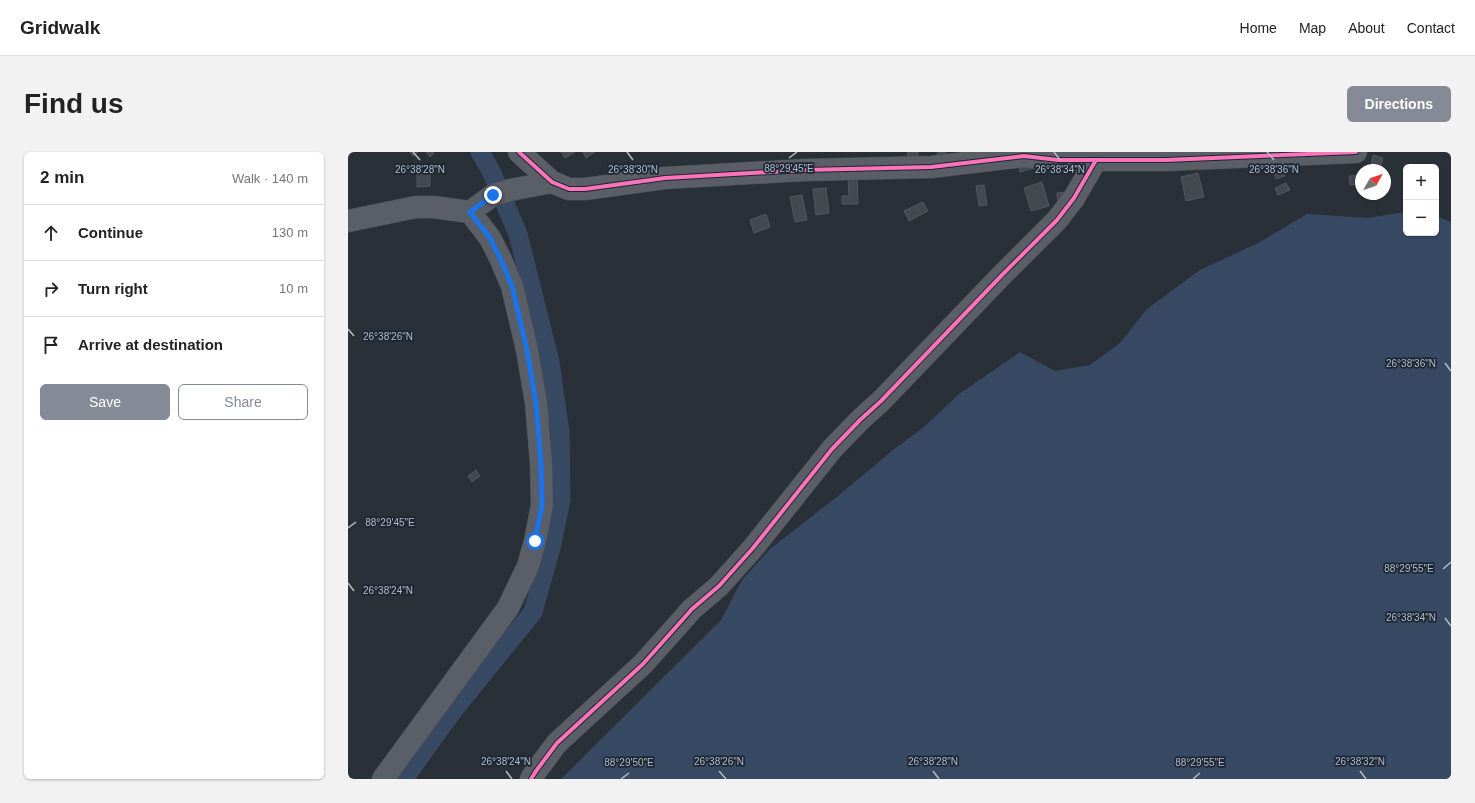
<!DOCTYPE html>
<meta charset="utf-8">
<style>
:root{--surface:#fff;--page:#f2f2f2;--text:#222;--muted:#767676;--line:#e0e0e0;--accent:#848b96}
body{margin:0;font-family:Arial,sans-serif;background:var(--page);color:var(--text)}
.controls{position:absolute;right:12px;top:12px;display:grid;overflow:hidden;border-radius:6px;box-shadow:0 1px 3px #0004}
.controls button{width:36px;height:36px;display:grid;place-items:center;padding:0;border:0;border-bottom:1px solid var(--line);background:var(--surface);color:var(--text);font:20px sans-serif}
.compass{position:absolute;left:1007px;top:12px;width:36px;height:36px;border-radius:50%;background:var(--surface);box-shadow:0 1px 3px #0004;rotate:50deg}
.stop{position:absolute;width:12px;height:12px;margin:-9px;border:3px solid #1a73e8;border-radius:50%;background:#fff}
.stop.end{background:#1a73e8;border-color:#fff;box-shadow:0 1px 4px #0008}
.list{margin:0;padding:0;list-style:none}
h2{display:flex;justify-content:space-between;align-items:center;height:52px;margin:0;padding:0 16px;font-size:17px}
h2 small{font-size:13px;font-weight:400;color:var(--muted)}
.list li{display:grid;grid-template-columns:26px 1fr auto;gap:12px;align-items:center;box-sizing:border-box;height:56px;padding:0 16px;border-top:1px solid var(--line)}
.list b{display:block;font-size:15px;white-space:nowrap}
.list em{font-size:13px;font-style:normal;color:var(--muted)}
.actions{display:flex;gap:8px;padding:12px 16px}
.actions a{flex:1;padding:9px 0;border:1px solid var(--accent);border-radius:6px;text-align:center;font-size:14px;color:var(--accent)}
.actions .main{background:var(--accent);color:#fff}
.icon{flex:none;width:22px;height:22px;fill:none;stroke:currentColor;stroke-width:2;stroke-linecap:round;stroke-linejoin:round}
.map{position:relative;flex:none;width:1103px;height:627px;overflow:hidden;border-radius:6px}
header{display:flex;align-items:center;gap:24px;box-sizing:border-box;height:56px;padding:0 20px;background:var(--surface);border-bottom:1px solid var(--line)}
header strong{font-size:19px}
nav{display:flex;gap:22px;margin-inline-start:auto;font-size:14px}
.intro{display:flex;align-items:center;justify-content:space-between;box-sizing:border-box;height:96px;padding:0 24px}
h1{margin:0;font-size:28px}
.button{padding:10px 18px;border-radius:6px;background:var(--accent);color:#fff;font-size:14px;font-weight:700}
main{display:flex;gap:24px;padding:0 24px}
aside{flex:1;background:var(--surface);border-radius:6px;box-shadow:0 1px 3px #0004}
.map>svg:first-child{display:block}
</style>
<header>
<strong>Gridwalk</strong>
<nav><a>Home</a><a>Map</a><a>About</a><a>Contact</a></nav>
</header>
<div class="intro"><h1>Find us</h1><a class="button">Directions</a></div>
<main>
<aside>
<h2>2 min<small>Walk · 140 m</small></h2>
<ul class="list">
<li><svg class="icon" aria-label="ahead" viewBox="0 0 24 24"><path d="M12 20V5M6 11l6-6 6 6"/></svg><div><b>Continue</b></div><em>130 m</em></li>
<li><svg class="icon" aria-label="right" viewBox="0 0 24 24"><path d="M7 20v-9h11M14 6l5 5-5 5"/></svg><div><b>Turn right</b></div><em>10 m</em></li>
<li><svg class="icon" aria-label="arrive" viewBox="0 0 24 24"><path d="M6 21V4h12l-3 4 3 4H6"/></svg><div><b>Arrive at destination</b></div></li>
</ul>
<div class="actions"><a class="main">Save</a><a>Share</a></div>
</aside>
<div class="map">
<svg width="1103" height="627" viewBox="0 0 1103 627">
<rect width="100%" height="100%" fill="#2a3038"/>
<path fill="#384963" d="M1058,60V81H1088V64L1103,70V627H213L373,468L394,428L422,397L490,344L545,298L577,274L611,242L672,200L707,219L742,213L772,191L799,157L852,118L912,90L959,62L1019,66Z"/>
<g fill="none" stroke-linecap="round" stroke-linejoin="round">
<path stroke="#384963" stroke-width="19" d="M56,627L104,560L185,460L204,392L213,348L212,280L202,210L170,82L143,19L132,0"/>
</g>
<path fill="#444950" stroke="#52575f" d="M62,0H70L65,4Z
M78,0H84L86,1L82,5Z
M213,0H227L217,6Z
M235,0H247L238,6Z
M560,0H570V6L559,5Z
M591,0L599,1L591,9L586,5Z
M1025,3L1035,6L1032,16L1023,13Z
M671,14L686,16L672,20Z
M82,18V34L69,35V19Z
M935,18L937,24L928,27L926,20Z
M850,21L856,45L838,49L833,25Z
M1037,21L1040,31L1037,32Z
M1013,23V32L1002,33L1001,24Z
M500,25H509L510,52H494V44H501Z
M694,30L701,54L683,59L676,36Z
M938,31L942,38L930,43L927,36Z
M636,33L639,53L631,54L628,34Z
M478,36L481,61L468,63L465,37Z
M717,40L710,51L709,41Z
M454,43L459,68L447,70L442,45Z
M575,50L580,59L561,69L556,59Z
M418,62L422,75L406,81L402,68Z
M128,318L132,324L124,330L120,324Z"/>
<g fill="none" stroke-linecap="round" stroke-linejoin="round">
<g stroke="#484c53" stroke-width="23">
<path id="minor" d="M171,0L204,30L221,37H237L317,26L457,18L583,15L676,4L710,8H818L1008,0
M0,69L68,55H85L122,60L145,43L162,38L204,30
M35,627L160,456L180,414L187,389L194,353L193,311L188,251L179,198L164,134L153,108L142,86L122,60
M183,627L188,619L209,591L295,512L344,457L371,434L405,396L484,297L512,268L533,249L654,123L709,68L726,46L748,8"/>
</g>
<use href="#minor" stroke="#5a5e66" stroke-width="22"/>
<g stroke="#1d2633" stroke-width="6">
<path id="cycleway" d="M171,0L204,30L221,37H237L317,26L457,18L583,15L676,4L710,8H818L1008,0
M183,627L188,619L209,591L295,512L344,457L371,434L405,396L484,297L512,268L533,249L654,123L709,68L726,46L748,8"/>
</g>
<use href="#cycleway" stroke="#fb73b8" stroke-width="4"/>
</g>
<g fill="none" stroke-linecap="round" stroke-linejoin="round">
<path stroke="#1a73e8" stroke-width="5" d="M145,43L122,60L142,86L153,108L164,134L179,198L188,251L193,311L194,353L187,389"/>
</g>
<path fill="none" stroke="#b4bcc9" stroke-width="1.5" d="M65,0L72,8M279,0L285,8M706,0L712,8M919,0L926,8M441,6L449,0M0,177L6,184M1097,211L1103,219M0,376L8,370M1095,417L1103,410M0,431L6,439M1097,466L1103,474M158,619L164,627M371,619L378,627M585,619L591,627M1012,619L1018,627M273,627L281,621M845,627L852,621"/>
<g font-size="10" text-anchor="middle" fill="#b4bcc9" stroke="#1d2633" stroke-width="3.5" stroke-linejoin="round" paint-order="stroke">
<text x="441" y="20">88°29'45"E</text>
<text x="72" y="21">26°38'28"N</text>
<text x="285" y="21">26°38'30"N</text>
<text x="712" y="21">26°38'34"N</text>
<text x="926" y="21">26°38'36"N</text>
<text x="40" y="188">26°38'26"N</text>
<text x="1063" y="215">26°38'36"N</text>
<text x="42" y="374">88°29'45"E</text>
<text x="1061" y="420">88°29'55"E</text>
<text x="40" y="442">26°38'24"N</text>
<text x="1063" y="469">26°38'34"N</text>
<text x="158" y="613">26°38'24"N</text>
<text x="371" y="613">26°38'26"N</text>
<text x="585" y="613">26°38'28"N</text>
<text x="1012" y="613">26°38'32"N</text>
<text x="281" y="614">88°29'50"E</text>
<text x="852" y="614">88°29'55"E</text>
</g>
</svg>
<div class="controls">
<button>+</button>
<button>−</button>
</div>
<svg class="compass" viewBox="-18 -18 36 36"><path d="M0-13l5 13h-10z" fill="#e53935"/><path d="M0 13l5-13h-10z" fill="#767676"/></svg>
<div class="stop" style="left:187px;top:389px"></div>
<div class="stop end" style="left:145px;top:43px"></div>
</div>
</main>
